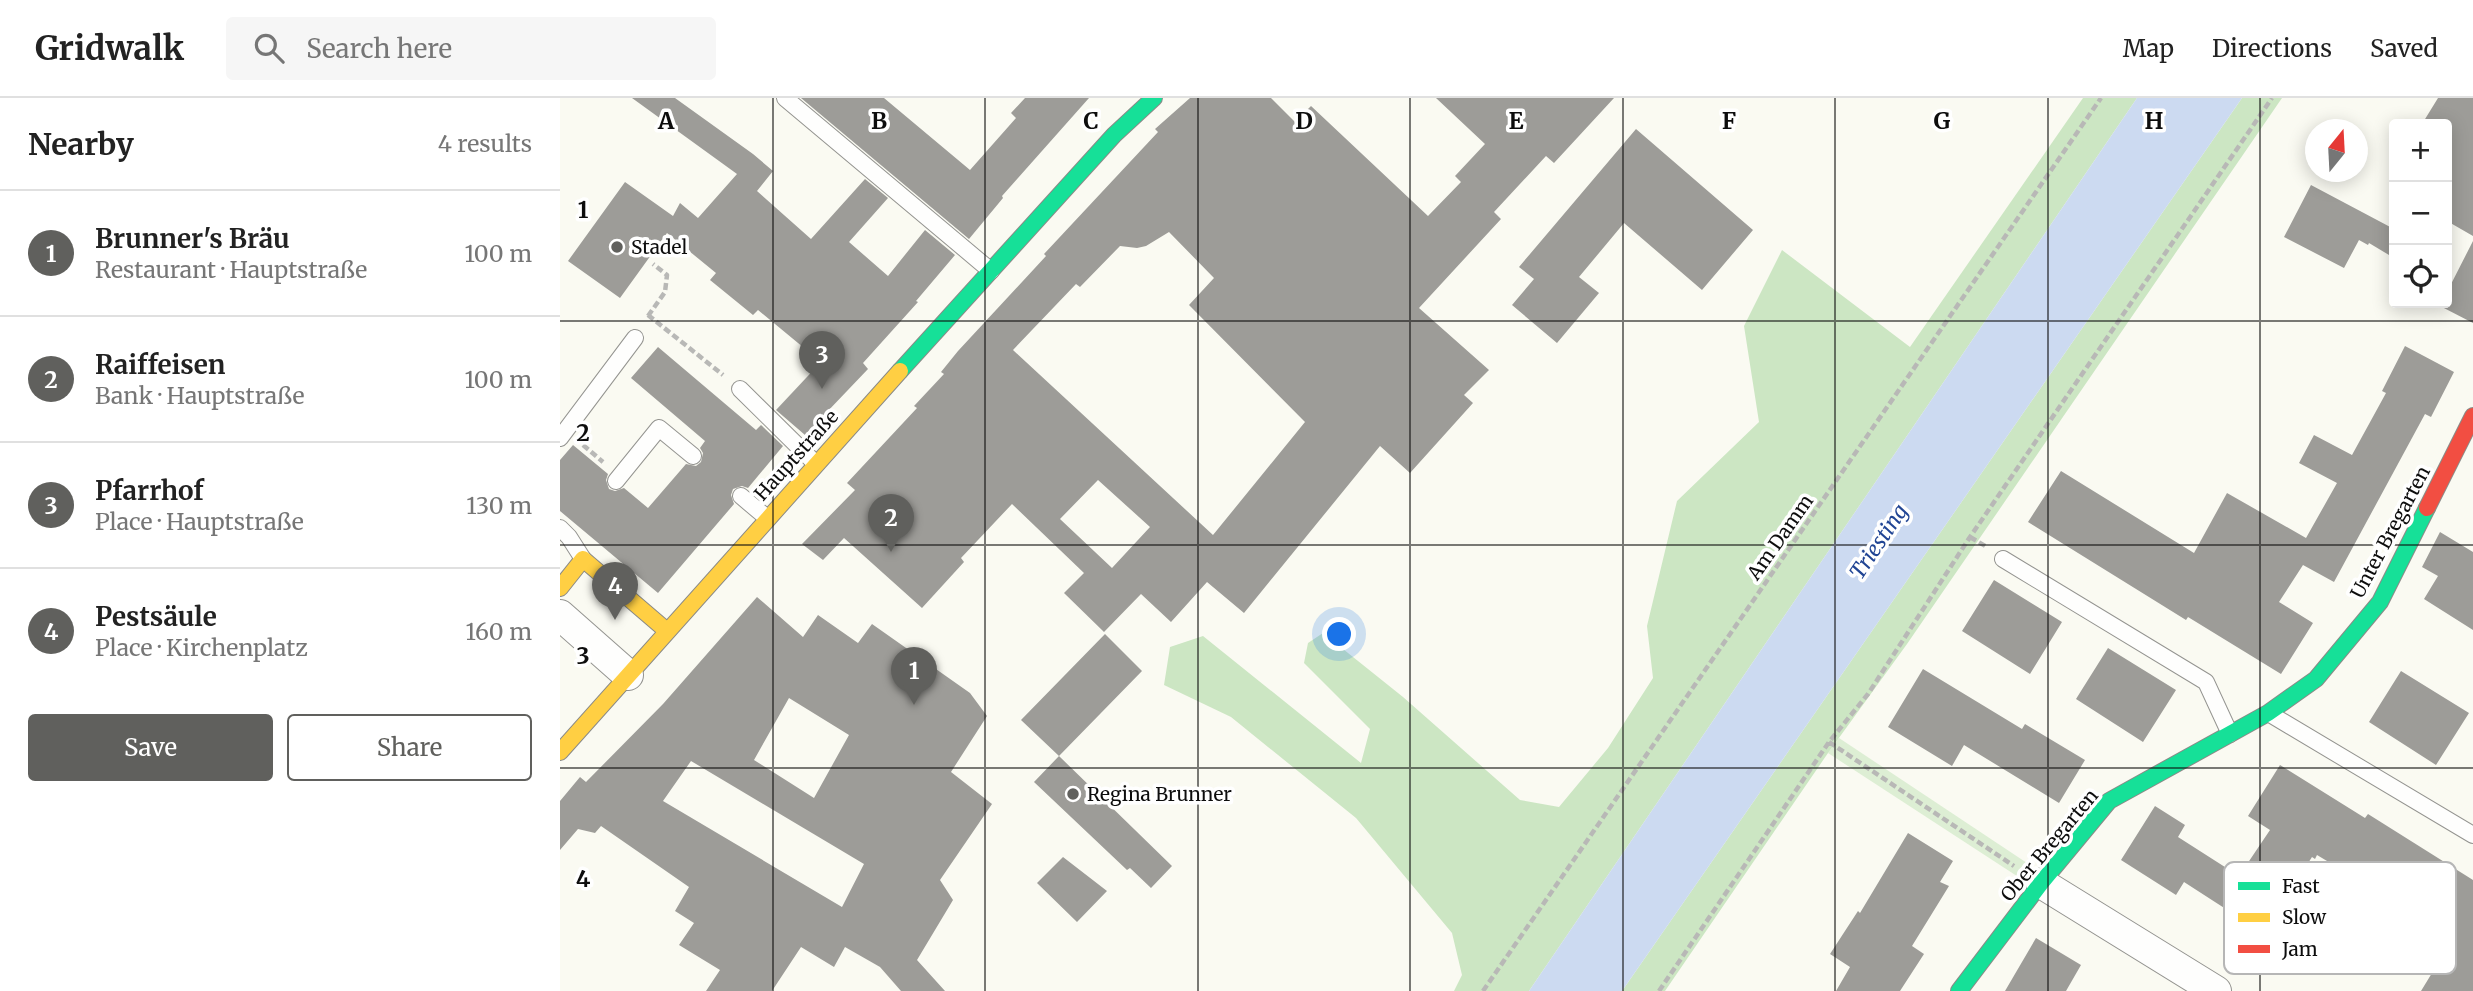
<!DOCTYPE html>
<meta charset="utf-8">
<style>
:root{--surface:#fff;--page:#f6f6f6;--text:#222;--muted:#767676;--line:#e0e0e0;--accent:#60605d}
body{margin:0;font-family:Merriweather,serif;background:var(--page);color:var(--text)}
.controls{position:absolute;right:21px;top:21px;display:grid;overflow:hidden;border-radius:7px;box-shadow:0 4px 18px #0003}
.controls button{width:63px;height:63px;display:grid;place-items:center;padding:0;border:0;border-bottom:2px solid var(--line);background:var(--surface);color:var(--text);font:35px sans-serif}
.compass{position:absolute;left:1745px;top:21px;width:63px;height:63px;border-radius:50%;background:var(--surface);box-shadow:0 4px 18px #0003;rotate:18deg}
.you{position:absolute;left:780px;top:537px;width:24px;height:24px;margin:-18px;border:5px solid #fff;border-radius:50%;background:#1a73e8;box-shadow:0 0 0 10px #1a73e833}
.badge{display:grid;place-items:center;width:46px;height:46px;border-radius:50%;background:var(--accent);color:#fff;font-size:23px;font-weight:700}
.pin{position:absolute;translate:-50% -58px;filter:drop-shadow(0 2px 4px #0008)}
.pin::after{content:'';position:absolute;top:37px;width:24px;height:21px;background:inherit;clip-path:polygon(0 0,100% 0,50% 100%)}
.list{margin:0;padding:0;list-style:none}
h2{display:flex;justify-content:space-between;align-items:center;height:91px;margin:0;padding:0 28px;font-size:30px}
h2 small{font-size:23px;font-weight:400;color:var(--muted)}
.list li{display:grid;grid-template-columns:46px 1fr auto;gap:21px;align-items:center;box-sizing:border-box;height:126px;padding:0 28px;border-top:2px solid var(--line)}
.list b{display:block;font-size:26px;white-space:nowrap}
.list p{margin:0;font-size:23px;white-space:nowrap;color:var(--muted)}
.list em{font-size:23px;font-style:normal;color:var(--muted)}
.actions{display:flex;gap:14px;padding:21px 28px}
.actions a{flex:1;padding:16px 0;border:2px solid var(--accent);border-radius:7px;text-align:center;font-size:24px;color:var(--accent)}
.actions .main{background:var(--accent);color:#fff}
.icon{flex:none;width:38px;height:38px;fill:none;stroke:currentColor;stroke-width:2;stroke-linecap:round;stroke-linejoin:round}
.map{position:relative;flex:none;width:1913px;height:893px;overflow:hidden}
header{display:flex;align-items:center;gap:42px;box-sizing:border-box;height:98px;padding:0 35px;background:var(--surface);border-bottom:2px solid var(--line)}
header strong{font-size:33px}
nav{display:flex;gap:38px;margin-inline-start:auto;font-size:24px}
.search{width:490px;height:63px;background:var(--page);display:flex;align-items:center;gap:18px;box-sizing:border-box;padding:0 24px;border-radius:7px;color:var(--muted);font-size:26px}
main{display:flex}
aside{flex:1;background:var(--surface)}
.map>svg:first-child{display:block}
</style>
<header>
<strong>Gridwalk</strong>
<div class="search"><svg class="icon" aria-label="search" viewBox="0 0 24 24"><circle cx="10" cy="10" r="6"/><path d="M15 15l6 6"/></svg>Search here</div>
<nav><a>Map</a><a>Directions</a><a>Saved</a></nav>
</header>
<main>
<aside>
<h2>Nearby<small>4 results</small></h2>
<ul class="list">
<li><span class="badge">1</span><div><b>Brunner's Bräu</b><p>Restaurant · Hauptstraße</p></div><em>100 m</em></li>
<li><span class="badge">2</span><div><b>Raiffeisen</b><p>Bank · Hauptstraße</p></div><em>100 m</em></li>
<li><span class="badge">3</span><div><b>Pfarrhof</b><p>Place · Hauptstraße</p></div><em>130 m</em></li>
<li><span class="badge">4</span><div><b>Pestsäule</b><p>Place · Kirchenplatz</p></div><em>160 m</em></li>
</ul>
<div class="actions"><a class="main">Save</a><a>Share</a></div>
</aside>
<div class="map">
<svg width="1913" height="893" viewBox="0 0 1913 893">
<rect width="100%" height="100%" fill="#fafaf2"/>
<path fill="#ddeed4" d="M1279,640L1473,769L1463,782L1268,655Z"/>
<path fill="#cce6c3" d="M1523,0H1577L969,893H894L902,877L892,835L796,720L671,619L604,587L610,549L643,538L801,665L810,631L744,565L748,545L763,535L843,599L960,702L999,709L1048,650L1093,580L1087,528L1117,403L1199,324L1184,228L1222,152L1350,249Z
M1682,0H1722L1347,546L1268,655L1105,893H1062Z"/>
<path fill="#ccdaf1" d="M1577,0H1682L1062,893H969Z"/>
<path fill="#9d9c98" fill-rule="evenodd" d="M72,0H115L193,56L213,73L197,93L251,141L305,81L328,100L289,144L328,178L365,132L395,157L356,203L358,204L303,265L308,271L245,337L216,312L261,264L198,212L193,217L150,182L156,175L107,135L60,200L8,163L65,84L113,118L120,105L138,120L177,76Z
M241,0H324L410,72L456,20L451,15L465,0H529L442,98L443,100L409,141Z
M630,0H711L735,24L751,8L868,118L901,84L895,78L925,46L876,0H1054L994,65L986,58L934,114L941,121L859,210L929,272L904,297L913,305L850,375L820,348L684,515L647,484L611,524L581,496L544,534L504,495L524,475L452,406L401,460L404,464L362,510L284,440L263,462L242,446L295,392L287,385L357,310L354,308L384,276L381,274L398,253L486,158L484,156L598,34L595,31ZM609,134L654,180L629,207L745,324L653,437L453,252L516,186L520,189L560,148L577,150L586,148ZM538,382L590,429L552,470L500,421Z
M1878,0H1913V138L1887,123V26H1862Z
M1076,31L1193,132L1142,192L1064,125L1019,179L1039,195L997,245L952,207L974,181L959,169Z
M1751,87L1834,131V160L1809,145L1808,147L1799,142L1784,170L1724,139Z
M1913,143V225L1880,208L1881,205H1887V194Z
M1845,248L1894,274L1871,319L1865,316L1774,484L1743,467L1719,504L1753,525L1721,576L1628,519L1626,522L1468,424L1501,373L1634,455L1667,395L1746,440L1777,385L1739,365L1754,337L1792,357L1826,295L1822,293Z
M98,249L196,332L201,327L223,348L188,390L182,388L173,391L171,397L174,406L98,495L0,413V362L13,347L48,376L46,382L49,391L55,393L64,390L88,410L126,366L136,368L141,364L143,355L140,350L145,343L71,280Z
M1880,434L1913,454V532L1864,501L1878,478L1862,469Z
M1434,482L1502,524L1470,576L1402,533Z
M197,499L243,539L258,517L298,545L312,526L410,595L427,618L391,674L432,706L380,782L393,802L357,862L385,893H341L320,869L285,849L274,869L241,849L212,893H146L160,872L119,847L134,825L115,813L129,789L41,728L35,735L18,731L0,752V703L20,679L26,684L103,606ZM229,600L289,637L254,700L194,662ZM131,663L304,766L282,809L103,703Z
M545,536L582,573L499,658L461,622Z
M1548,550L1616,592L1583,644L1516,601Z
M1363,571L1462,631L1465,626L1525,662L1499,705L1404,647L1392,668L1328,629Z
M1841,573L1909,615L1876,667L1809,624Z
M499,658L612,768L591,790L570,770L567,772L474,684Z
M1720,667L1805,720L1808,716L1913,782V893H1861L1894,839L1757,757L1755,761L1752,759L1703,835L1624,784L1616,797L1561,762L1595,708L1625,727L1618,739L1679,778L1710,732L1688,718Z
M1348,735L1393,763L1380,784L1389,788L1352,848L1364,856L1340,893H1276L1290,869L1270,856L1298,813L1300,815Z
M503,759L547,793L517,824L477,785Z
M1476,840L1521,867L1506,893H1445Z"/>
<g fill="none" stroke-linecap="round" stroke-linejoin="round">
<g stroke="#949490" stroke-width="18">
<path id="lane" d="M225,0L431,173
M180,291L256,366
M0,340L75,240
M56,383L99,330L133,358
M181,398L207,420
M0,430L9,439L23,461
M1443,461L1646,584L1670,636
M1710,616L1913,737"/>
</g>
<g stroke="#949490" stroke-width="32">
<path id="street" d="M0,517L68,577
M1481,785L1656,893"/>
</g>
<g stroke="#8a8a87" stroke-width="18">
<path id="fast" d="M340,273L554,37L594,0
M1399,893L1481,785L1549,703L1708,615L1756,581L1820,504L1867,410"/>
</g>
<g stroke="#8a8a87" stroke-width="18">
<path id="slow" d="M0,490L23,461L107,533
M0,654L340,273"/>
</g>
<g stroke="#8a8a87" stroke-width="18">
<path id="jam" d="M1867,410L1913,318"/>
</g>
<path stroke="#b8b8b6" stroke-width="4.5" stroke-dasharray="7 3.5" stroke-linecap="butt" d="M88,217L163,277
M88,218L105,194L107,177L93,166
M23,347L43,364
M1410,439L1427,449
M1269,644L1454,768
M923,893L1541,0
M1099,893L1269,644L1308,596L1410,439L1712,0"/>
<use href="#lane" stroke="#fefefd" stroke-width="16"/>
<use href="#street" stroke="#fefefd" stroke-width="30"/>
<use href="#fast" stroke="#16e098" stroke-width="16"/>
<use href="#slow" stroke="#ffcf43" stroke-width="16"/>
<use href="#jam" stroke="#f24e42" stroke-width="16"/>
</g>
<path fill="none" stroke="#0d0d0d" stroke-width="2" stroke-opacity="0.55" d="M213,0V893M425,0V893M638,0V893M850,0V893M1063,0V893M1275,0V893M1488,0V893M1700,0V893M0,223H1913M0,447H1913M0,670H1913"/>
<g fill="#60605d" stroke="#fff" stroke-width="2.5">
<circle cx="57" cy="149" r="7"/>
<circle cx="513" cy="696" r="7"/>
</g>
<g text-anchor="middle" stroke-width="7" stroke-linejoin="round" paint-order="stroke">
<g font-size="19" fill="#0d0d0d" stroke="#fff" text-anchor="start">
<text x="71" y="156">Stadel</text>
<text x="527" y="703">Regina Brunner</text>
</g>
<g font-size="19" fill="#0d0d0d" stroke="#fff">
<text transform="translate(236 357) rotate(-48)" y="7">Hauptstraße</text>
<text transform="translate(1830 434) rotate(-62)" y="7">Unter Bregarten</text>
<text transform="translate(1220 439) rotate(-55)" y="7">Am Damm</text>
<text transform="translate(1489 747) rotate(-50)" y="7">Ober Bregarten</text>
</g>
<g font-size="21" font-style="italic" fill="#214594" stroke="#fff">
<text transform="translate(1319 444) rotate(-56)" y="7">Triesting</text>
</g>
</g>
<rect x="1664" y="764" width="232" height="112" rx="10" fill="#fff" stroke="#b6b6b6" stroke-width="2"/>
<rect x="1678" y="784" width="32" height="8" fill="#16e098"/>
<rect x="1678" y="815" width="32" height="9" fill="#ffcf43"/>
<rect x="1678" y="847" width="32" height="8" fill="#f24e42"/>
<g font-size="19" fill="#0d0d0d">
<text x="1722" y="795">Fast</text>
<text x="1722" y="826">Slow</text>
<text x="1722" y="858">Jam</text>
</g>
<g font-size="23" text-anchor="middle" font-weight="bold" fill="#0d0d0d" stroke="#fff" stroke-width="7" stroke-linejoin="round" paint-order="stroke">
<text x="106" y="31">A</text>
<text x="319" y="31">B</text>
<text x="531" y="31">C</text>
<text x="744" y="31">D</text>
<text x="956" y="31">E</text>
<text x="1169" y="31">F</text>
<text x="1382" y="31">G</text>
<text x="1594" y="31">H</text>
<text x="23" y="120">1</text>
<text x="23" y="343">2</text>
<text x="23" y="566">3</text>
<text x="23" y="789">4</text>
</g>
</svg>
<div class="controls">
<button>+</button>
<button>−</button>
<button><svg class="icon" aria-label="locate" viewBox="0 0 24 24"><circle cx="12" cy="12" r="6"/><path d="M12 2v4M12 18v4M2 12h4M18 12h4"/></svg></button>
</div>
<svg class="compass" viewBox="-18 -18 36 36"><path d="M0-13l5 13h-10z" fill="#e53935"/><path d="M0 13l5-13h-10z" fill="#767676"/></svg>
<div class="you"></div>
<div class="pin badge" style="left:354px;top:607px">1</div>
<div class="pin badge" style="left:331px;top:454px">2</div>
<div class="pin badge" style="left:262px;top:291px">3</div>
<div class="pin badge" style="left:55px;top:522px">4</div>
</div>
</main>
